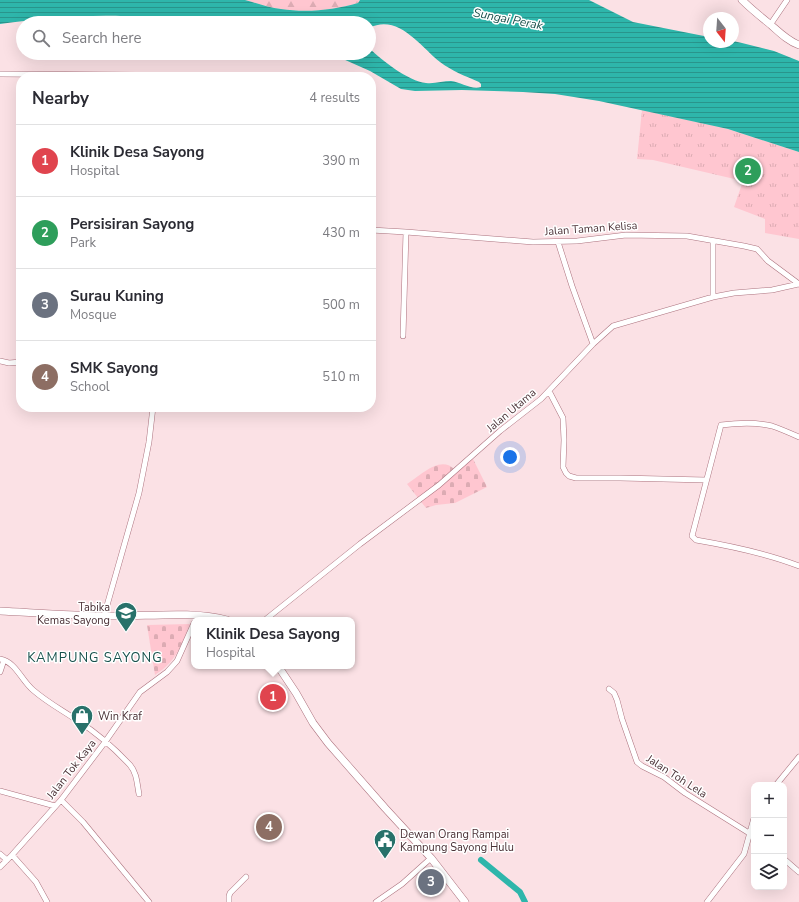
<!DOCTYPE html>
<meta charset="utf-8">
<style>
:root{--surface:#fff;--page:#f7f7f7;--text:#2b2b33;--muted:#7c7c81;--line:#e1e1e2;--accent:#28716a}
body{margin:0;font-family:"Nunito Sans",sans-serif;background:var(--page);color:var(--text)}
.controls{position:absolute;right:12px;bottom:12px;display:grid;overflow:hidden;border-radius:8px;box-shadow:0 4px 16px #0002}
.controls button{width:36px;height:36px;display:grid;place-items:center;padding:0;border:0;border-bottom:1px solid var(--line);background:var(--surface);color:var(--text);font:20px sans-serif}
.compass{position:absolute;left:703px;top:12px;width:36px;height:36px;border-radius:50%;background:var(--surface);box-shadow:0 4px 16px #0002;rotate:163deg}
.you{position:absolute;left:510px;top:457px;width:14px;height:14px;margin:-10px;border:3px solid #fff;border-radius:50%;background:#1a73e8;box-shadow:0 0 0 6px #1a73e833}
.badge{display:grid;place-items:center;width:26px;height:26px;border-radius:50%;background:var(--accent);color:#fff;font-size:13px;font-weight:700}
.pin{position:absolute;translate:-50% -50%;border:2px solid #fff;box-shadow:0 1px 4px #0006}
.popup{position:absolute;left:191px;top:617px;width:164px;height:52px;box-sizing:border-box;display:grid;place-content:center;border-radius:8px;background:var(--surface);filter:drop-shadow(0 1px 3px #0005);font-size:13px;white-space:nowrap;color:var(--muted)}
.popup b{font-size:15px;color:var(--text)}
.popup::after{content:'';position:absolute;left:50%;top:100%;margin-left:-8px;border:8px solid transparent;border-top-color:var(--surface)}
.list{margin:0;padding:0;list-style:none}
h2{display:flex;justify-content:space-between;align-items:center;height:52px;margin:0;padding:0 16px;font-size:17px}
h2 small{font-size:13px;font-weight:400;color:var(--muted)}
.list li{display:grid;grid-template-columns:26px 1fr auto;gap:12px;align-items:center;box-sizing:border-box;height:72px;padding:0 16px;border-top:1px solid var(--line)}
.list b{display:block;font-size:15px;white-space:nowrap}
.list p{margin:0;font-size:13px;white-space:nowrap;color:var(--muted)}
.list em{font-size:13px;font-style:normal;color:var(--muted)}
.icon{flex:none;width:22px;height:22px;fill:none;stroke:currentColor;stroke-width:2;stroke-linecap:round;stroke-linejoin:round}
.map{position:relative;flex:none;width:799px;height:902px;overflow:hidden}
.search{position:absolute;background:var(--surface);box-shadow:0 4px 16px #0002;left:16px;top:16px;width:360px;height:44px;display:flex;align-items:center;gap:10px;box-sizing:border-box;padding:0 14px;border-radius:22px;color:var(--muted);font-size:15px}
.panel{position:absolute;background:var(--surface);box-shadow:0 4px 16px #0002;left:16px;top:72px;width:360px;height:340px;border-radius:16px}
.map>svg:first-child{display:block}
</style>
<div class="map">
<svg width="799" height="902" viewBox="0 0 799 902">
<defs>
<pattern id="forest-firs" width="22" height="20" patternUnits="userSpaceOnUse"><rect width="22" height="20" fill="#ffc6d0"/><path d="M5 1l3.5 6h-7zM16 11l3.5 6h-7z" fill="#dcabb3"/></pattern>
<pattern id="cemetery-stones" width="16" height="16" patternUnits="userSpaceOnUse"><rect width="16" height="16" fill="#ffc6d0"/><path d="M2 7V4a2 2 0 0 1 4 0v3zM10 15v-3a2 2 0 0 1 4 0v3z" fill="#dcabb3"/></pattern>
<pattern id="park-tufts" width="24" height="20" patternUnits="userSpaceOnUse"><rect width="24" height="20" fill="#ffc6d0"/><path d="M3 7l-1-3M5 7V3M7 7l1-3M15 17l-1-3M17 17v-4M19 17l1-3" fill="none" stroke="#dcabb3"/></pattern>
<pattern id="water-rules" width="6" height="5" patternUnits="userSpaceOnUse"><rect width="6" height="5" fill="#2eb6ab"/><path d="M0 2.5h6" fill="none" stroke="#29958c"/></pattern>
</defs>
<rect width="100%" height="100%" fill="#fbe1e5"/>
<path fill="url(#forest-firs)" d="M245,0H360L358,3C334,10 307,13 282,9C269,8 257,3 245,0Z"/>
<path fill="url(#cemetery-stones)" d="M472,457L487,487L455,503L436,505L426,508L407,484C421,475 441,454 455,470Z
M190,624C180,647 177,661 155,675L147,625Z"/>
<path fill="url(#park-tufts)" d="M642,110L728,129L799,152V239L765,233V219L734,207L743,181L653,160L637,159Z"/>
<path fill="url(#water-rules)" d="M0,0H245C257,3 269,8 281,9C307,13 334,10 358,3L360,0H589L633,22L709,37V42L733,41L742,43L774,51L799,61V152L728,129L599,101L555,94L523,92L462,90L415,91L401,89L370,71L343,59L317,53H369V48C383,61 408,81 426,83C435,84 443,81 451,81C461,82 471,90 481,87V84L479,82C465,76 452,71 440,62C420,46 398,13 369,28V23H185C124,11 61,16 0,24Z"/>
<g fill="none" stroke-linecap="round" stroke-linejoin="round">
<path stroke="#2eb6ab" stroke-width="6" d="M481,860L520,892L525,902"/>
<g stroke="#ac727e" stroke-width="6">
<path id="street" d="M770,25L787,0
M0,74L135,75L145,77
M371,230L406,232L533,242L577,241L626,235L687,236L744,246L757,249L768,261L799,284
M558,242L572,286L593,344
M713,297V241
M403,336L406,232
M0,361L9,363L21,362
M549,391L563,418L564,440L563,467L566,473L569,476L576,478H620L706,480
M799,437C790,433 781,429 772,426C756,422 738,423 721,425L692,536L696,540C731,546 766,553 799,566
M104,616L139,493L149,442L153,407
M265,620L360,544L439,485L500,431L541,399L593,344L613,326L713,297L734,293L772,290L799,284
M0,659C16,662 21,680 33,690C48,703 62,710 78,721C97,733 115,749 130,765C137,773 137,784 139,794
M0,672L4,660
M609,689L614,693L617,700L622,719L637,762L642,766L664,777L685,793L749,833L754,834
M776,785L799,757
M0,791L55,806
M61,800L83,822L149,902
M0,854L7,860
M12,855L36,882L47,902
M784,859L799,872
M0,867L12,855L61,800L105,742L140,692L167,672L177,661L194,623
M229,902V896L230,893L246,877
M376,902L402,884L431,858
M707,902L744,854L754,818"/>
</g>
<g stroke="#ac727e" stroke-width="8">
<path id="secondary" d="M742,0C751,9 761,17 771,25C780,33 788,41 799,45
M0,611C39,613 78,616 117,616C152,616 193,611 227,620
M278,666L296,693L313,723L328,743L385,808L431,858L465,902"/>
</g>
<use href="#street" stroke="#fff" stroke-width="5"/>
<use href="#secondary" stroke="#fff" stroke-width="7"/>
</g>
<defs>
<g id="school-pin" transform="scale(1.15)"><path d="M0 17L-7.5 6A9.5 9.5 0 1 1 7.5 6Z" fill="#28716a" stroke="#fff"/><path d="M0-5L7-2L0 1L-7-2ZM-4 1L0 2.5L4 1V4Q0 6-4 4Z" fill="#fff"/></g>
<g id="shop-pin" transform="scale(1.15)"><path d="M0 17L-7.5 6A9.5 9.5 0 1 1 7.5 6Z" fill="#28716a" stroke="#fff"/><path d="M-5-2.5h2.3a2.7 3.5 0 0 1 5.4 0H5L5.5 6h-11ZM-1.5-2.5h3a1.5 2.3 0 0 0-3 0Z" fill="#fff"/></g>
<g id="civic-pin" transform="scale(1.15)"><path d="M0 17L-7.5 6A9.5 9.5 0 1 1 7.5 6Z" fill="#28716a" stroke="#fff"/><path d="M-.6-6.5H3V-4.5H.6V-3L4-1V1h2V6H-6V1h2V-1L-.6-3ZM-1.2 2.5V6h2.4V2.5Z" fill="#fff"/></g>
</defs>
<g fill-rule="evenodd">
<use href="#school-pin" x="126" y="613"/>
<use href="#shop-pin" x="82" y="716"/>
<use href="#civic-pin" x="385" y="840"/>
</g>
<g text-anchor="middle" stroke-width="3" stroke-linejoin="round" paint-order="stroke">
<g font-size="11" fill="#4a3136" stroke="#fff">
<text transform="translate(591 228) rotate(-4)" y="4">Jalan Taman Kelisa</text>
<text transform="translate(511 410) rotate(-40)" y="4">Jalan Utama</text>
<text transform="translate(71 769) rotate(-52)" y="4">Jalan Tok Kaya</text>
<text transform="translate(677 776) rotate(33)" y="4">Jalan Toh Lela</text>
</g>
<g font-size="11" fill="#4a3136" stroke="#fff" text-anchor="start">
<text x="110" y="611" text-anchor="end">Tabika<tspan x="110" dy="13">Kemas Sayong</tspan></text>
<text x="98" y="720">Win Kraf</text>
<text x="400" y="838">Dewan Orang Rampai<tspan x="400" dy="13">Kampung Sayong Hulu</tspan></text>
</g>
<g font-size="12" font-style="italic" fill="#1b524d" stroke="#fff">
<text transform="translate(508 19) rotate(11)" y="4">Sungai Perak</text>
</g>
<g font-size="13" letter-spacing="1" fill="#16514c" stroke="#fff">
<text x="95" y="662">KAMPUNG SAYONG</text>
</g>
</g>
</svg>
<div class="controls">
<button>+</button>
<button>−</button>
<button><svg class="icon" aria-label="layers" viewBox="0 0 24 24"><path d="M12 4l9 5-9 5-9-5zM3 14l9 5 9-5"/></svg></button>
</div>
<svg class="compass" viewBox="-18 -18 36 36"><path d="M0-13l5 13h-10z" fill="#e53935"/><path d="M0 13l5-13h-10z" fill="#7c7c81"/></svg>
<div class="you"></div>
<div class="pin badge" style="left:273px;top:697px;background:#e0444e">1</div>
<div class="popup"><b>Klinik Desa Sayong</b>Hospital</div>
<div class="pin badge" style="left:748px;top:171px;background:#2e9e5b">2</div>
<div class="pin badge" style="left:431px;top:882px;background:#6b7280">3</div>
<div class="pin badge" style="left:269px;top:827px;background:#8d6e63">4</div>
<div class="search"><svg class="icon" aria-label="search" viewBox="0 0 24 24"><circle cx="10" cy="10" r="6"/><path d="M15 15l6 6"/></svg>Search here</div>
<section class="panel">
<h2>Nearby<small>4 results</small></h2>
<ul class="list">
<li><span class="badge" style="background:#e0444e">1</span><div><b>Klinik Desa Sayong</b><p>Hospital</p></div><em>390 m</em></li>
<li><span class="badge" style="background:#2e9e5b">2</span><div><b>Persisiran Sayong</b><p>Park</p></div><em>430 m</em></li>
<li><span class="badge" style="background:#6b7280">3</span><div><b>Surau Kuning</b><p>Mosque</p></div><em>500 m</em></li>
<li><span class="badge" style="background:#8d6e63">4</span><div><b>SMK Sayong</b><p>School</p></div><em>510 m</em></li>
</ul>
</section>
</div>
